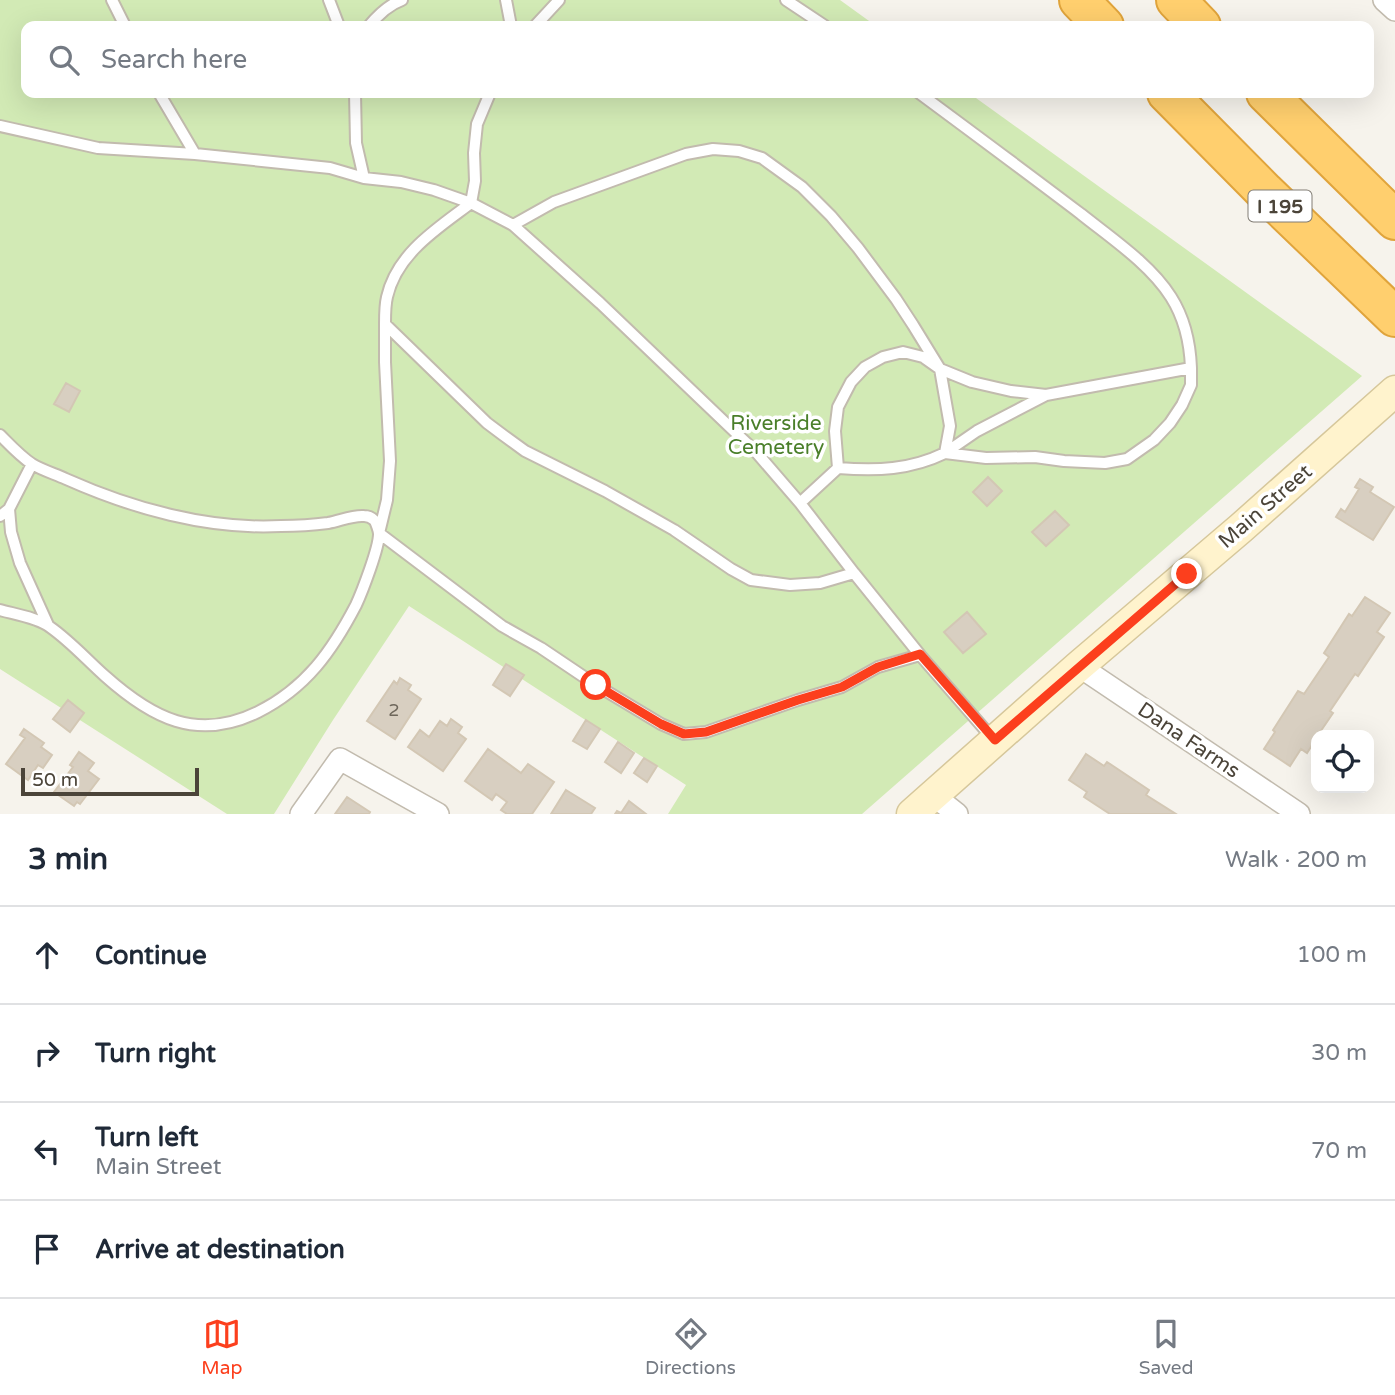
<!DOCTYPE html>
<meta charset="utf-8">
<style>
:root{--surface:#fff;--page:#f2f2f3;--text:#1f2937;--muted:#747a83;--line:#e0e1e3;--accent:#fc3f1d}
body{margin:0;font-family:"Varela Round",sans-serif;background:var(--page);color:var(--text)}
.controls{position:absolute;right:21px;bottom:21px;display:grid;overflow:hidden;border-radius:14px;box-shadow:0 7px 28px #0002}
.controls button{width:63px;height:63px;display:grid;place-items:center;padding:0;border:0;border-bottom:2px solid var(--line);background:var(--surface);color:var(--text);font:35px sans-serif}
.scale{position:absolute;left:21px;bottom:18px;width:178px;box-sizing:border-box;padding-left:7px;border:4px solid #4b4439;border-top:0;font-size:19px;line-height:24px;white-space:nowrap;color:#4b4439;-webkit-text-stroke:5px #fff;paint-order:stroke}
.stop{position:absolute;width:21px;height:21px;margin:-16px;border:5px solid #fc3f1d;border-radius:50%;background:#fff}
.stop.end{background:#fc3f1d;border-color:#fff;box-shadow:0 2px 7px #0008}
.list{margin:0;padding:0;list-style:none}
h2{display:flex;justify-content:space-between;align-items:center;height:91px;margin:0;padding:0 28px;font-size:30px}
h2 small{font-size:23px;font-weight:400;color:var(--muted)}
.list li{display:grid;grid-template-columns:46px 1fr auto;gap:21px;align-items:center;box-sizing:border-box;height:98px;padding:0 28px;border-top:2px solid var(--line)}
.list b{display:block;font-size:26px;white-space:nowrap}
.list p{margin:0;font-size:23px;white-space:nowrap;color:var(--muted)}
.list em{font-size:23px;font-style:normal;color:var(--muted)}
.icon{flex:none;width:38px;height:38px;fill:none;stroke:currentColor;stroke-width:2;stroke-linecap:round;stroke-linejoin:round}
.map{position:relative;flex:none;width:1395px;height:814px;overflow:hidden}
.search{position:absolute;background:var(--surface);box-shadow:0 7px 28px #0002;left:21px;right:21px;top:21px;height:77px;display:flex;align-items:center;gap:18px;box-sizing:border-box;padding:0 24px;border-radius:14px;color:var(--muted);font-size:26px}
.sheet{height:483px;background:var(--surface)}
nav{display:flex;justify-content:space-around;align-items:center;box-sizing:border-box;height:98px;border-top:2px solid var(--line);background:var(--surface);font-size:19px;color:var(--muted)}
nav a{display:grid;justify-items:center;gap:4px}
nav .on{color:var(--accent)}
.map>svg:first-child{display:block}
</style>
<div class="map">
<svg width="1395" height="814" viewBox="0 0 1395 814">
<rect width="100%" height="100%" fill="#f6f3ec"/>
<path fill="#d2eab5" d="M0,0H840L876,26H26V93H969L1362,376L862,814H668L686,785L409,606L333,720L274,814H227L0,669Z"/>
<path fill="#d8cfc1" stroke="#d3c7b4" stroke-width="2" d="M66,383L80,391L69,412L54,404Z
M988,477L1002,491L987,506L973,492Z
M1360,479L1373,487L1370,492L1394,507L1373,540L1336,517L1341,509L1345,512L1359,489L1355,487Z
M1055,511L1069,525L1046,546L1032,532Z
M1365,597L1390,613L1377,632L1384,637L1358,676L1355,674L1330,711L1333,713L1318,735H1316V739L1307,753L1301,749L1290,766L1264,749L1275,732L1273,730L1298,691L1304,694L1329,657L1324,653L1349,614L1352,616Z
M967,612L986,634L963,653L944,632Z
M506,664L524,675L510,696L493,685Z
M400,678L411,685L408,690L421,699L395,739L367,721L394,681L397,684Z
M68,700L84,713L70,732L53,719Z
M451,719L462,727L458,733L466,739L443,771L408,747L420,730L429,737L440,721L447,726Z
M586,720L600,729L587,749L573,741Z
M24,729L44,743L41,747L52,755L43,768L38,765L28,780L6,764L25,738L20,735Z
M618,742L634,753L621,773L605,762Z
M488,749L521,773L528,764L554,782L532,814H507L501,810L507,802L496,794L492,800L465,781Z
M79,752L94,763L88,771L99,779L80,804L77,802L74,806L54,792L73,767L70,765Z
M1086,754L1104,766L1107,762L1149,790L1146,795L1176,814H1110L1084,797L1087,792L1069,780Z
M644,758L657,766L647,782L634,773Z
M566,790L595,808L591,814H551Z
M347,797L370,812L369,814H335Z
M629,801L646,814H615L617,811L621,813Z"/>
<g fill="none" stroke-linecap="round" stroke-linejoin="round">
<g stroke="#c2bbae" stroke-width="14">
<path id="service" d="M112,0L125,26
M329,0L339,26
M506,0L511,26
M786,0L825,26
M369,26C378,15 388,5 402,0
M535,26L559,0
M355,93L356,143L364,178L401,182L434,190L471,203C438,228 397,253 387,297C385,305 385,315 385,324L487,423L503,435L525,451L605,491L674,530L731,569L751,580L790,585L820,583L854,573L800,503
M490,93L477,124L474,153L475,181L471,203L513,225L600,303L756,452L800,503L838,468L835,431L838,407L851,382L865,367L883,357L903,352L923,357L940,369L972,382L1011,391L1046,395L1191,368V385L1182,405L1170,423L1154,440L1127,459L1105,463L1064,461L1035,457L986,458L945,453L977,431L1046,395
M919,93C973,133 1027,173 1081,214C1111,238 1150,264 1171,297C1185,319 1190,342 1191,368
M0,126L98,148L195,154L159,93
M195,154L330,168L364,178
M513,225L554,202L686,154L713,149L739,151L762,158L802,187L831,216L858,248L896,299L913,325L940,369L950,426L945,453C910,470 877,471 838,468
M385,324V362L390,461L387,500L379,533L502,626L541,648L596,685L661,724L684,734L706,732L798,700L842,687L878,667L920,655L854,573
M0,435C10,445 20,456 32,464C42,470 55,474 66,479C131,508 208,530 281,526C296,526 313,525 328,523C340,521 352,515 364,516C368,516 371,517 374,520C376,522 379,531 379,534C379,548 362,592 356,605C332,651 306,688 258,712C197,742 152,718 105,676C87,660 70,641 50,627C39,618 14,614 0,610
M9,509L11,532L20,563L48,625
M0,516L9,509L32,464
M920,655L994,740"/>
</g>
<g stroke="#c2bbae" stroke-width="24">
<path id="minor" d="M1384,0L1395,10
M1079,666L1299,814
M933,795L957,814
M301,814L340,759L438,814"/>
</g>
<g stroke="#d6c79b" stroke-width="33">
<path id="secondary" d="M912,814L1079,666L1241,528L1395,391"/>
</g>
<g stroke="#e0a43c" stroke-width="42">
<path id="motorway" d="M1079,0L1104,26
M1176,0L1201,26
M1167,93L1265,192L1395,317
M1266,93L1395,220"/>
</g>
<use href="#service" stroke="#fff" stroke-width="10"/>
<use href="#minor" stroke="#fff" stroke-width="21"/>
<use href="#secondary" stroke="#fff3cd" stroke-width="30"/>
<use href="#motorway" stroke="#ffcf6e" stroke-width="38"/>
</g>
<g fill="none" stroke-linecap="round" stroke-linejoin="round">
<path stroke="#fc3f1d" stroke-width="9" d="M596,685L661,724L684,734L706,732L798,700L842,687L878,667L920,654L995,740L1187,574"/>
</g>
<g text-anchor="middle" stroke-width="7" stroke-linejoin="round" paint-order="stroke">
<g font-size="18" fill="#6e675b">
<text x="394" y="716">2</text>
</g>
<rect fill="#fff" stroke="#817c74" stroke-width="2" x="1248.5" y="190.5" width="63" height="31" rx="5"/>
<g font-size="19" font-weight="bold" fill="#4b4439">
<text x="1280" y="213">I 195</text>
</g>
<g font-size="21" fill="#4a7f2a" stroke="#fff">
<text x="776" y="430">Riverside<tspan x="776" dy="24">Cemetery</tspan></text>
</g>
<g font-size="21" fill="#4b4439" stroke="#fff">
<text transform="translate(1265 506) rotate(-41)" y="7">Main Street</text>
<text transform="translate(1189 740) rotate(34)" y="7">Dana Farms</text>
</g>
</g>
</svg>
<div class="controls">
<button><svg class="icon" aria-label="locate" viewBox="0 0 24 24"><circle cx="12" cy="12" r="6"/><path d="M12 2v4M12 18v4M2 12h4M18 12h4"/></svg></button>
</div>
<div class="scale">50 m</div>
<div class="stop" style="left:596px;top:685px"></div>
<div class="stop end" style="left:1187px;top:574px"></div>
<div class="search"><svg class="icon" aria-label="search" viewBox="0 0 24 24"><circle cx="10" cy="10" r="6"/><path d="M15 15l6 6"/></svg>Search here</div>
</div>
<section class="sheet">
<h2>3 min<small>Walk · 200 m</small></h2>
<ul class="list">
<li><svg class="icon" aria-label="ahead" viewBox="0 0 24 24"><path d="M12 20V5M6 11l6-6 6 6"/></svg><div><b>Continue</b></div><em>100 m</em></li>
<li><svg class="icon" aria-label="right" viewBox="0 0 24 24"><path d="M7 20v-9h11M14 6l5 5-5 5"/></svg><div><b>Turn right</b></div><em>30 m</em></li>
<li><svg class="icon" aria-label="left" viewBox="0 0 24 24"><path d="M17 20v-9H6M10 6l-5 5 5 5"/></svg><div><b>Turn left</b><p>Main Street</p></div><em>70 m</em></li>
<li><svg class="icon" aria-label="arrive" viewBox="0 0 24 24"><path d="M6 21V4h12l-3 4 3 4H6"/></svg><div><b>Arrive at destination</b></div></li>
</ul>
</section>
<nav>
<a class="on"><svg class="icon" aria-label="map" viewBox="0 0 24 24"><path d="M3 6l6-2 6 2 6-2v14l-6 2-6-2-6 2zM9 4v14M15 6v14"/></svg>Map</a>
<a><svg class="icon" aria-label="directions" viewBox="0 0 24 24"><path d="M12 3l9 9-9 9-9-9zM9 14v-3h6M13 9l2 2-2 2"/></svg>Directions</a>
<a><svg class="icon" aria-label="saved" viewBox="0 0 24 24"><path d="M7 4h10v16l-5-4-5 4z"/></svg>Saved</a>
</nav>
